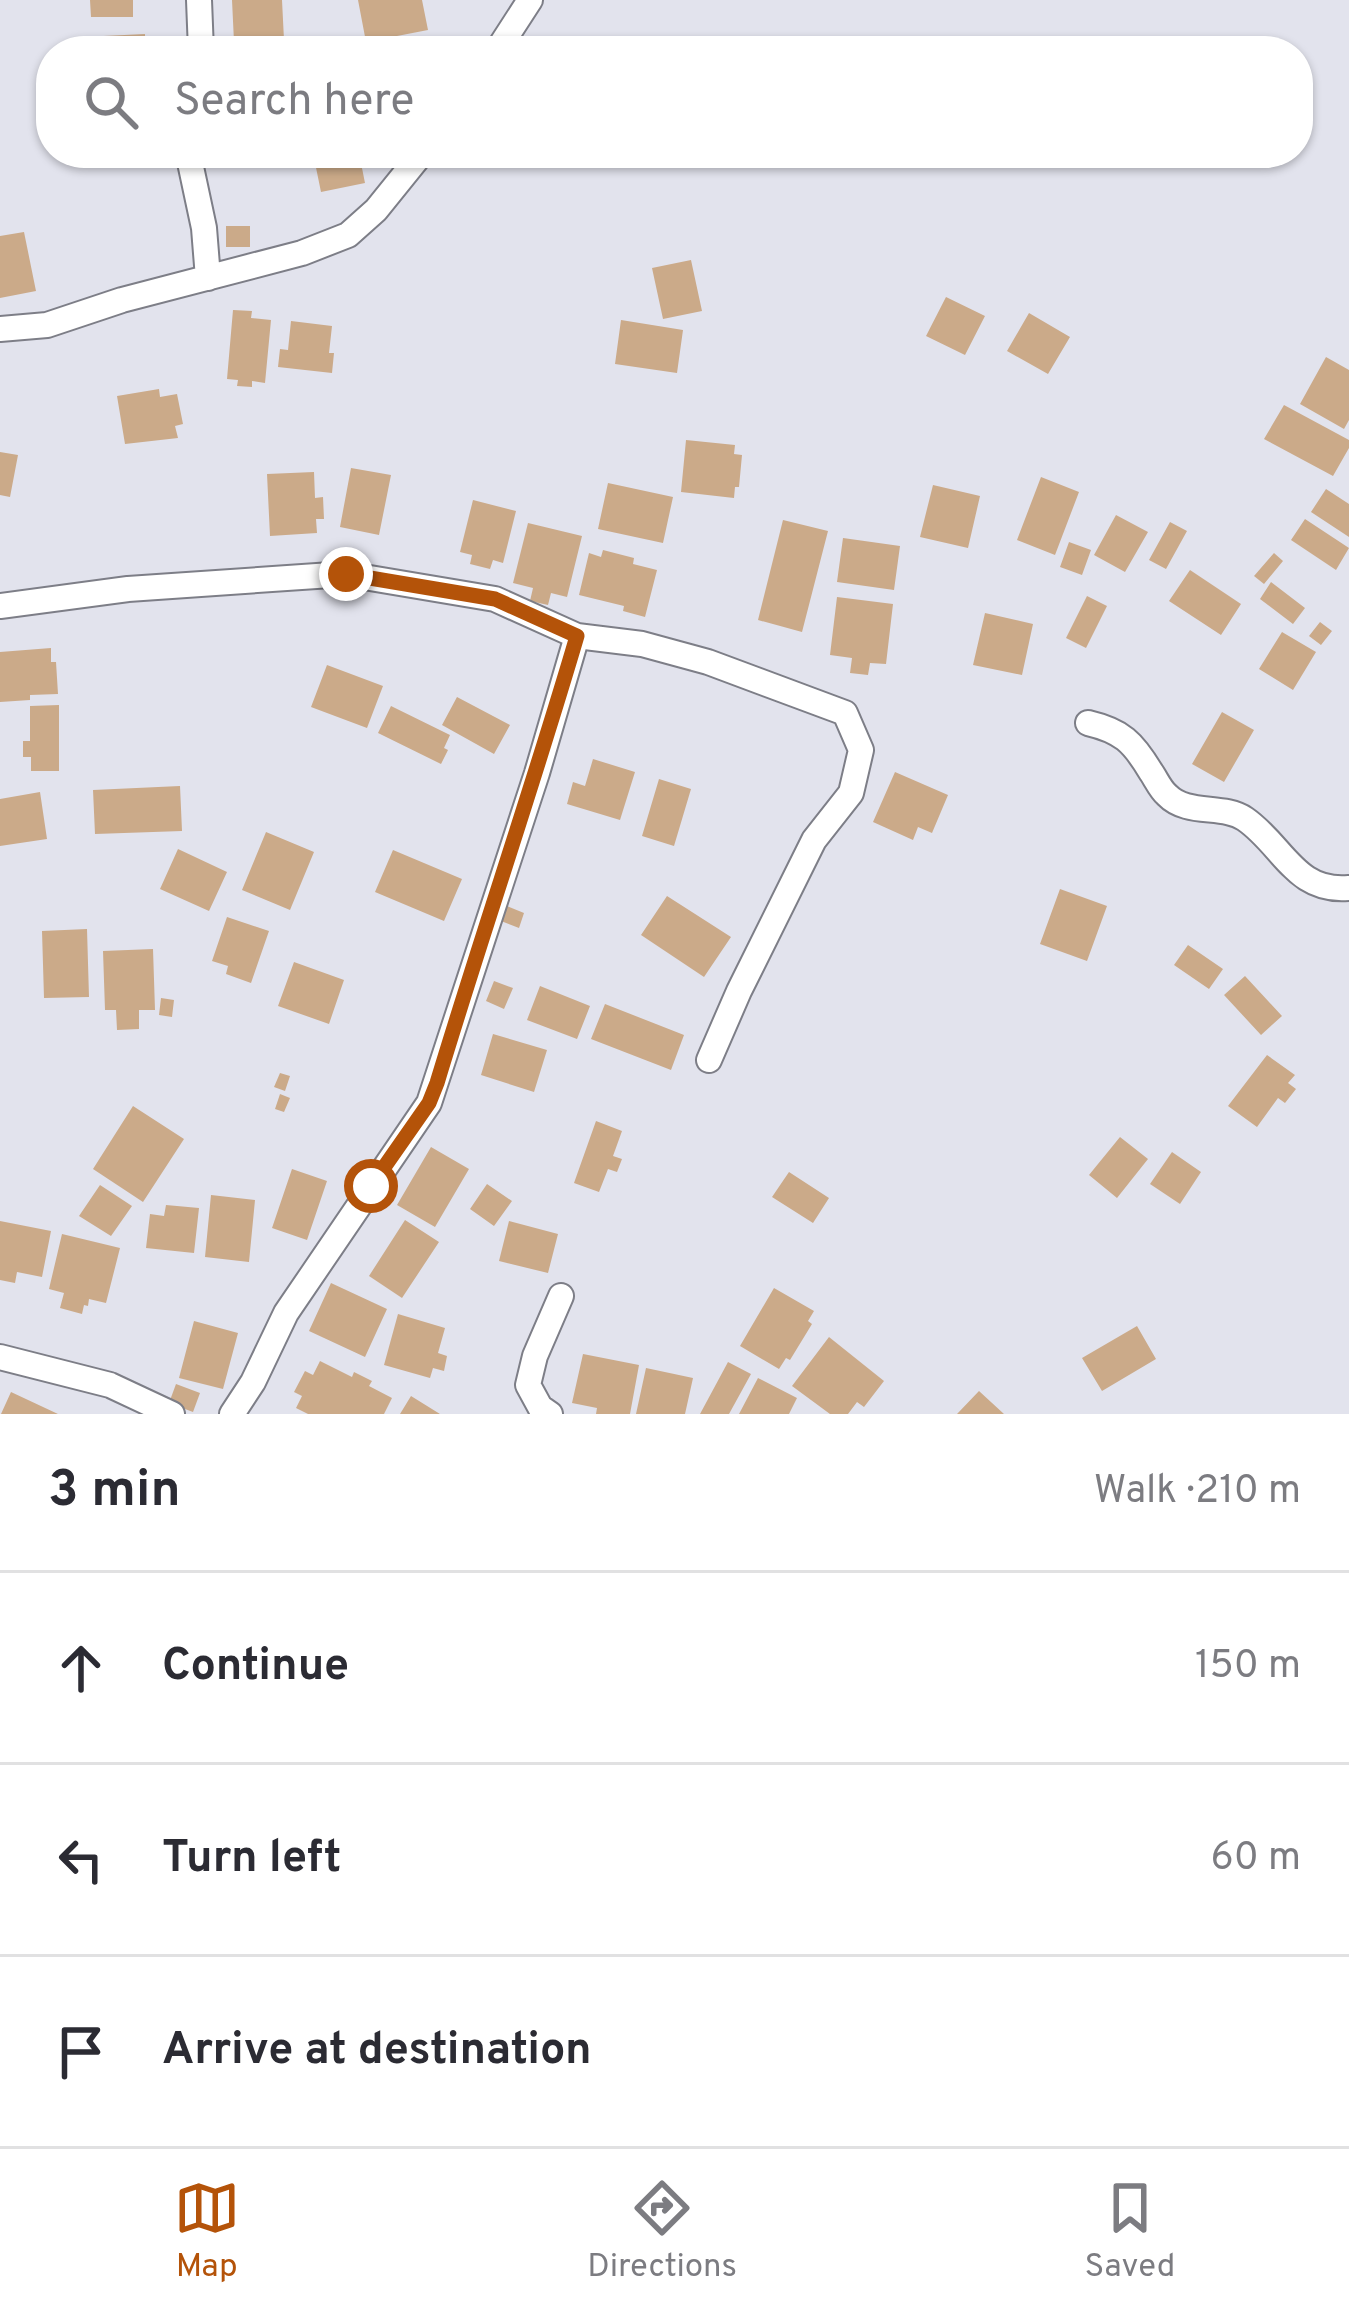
<!DOCTYPE html>
<meta charset="utf-8">
<style>
:root{--surface:#fff;--page:#f7f7f7;--text:#2b2b33;--muted:#7c7c81;--line:#e1e1e2;--accent:#b45309}
body{margin:0;font-family:Overpass,sans-serif;background:var(--page);color:var(--text)}
.stop{position:absolute;width:36px;height:36px;margin:-27px;border:9px solid #b45309;border-radius:50%;background:#fff}
.stop.end{background:#b45309;border-color:#fff;box-shadow:0 3px 12px #0008}
.list{margin:0;padding:0;list-style:none}
h2{display:flex;justify-content:space-between;align-items:center;height:156px;margin:0;padding:0 48px;font-size:51px}
h2 small{font-size:39px;font-weight:400;color:var(--muted)}
.list li{display:grid;grid-template-columns:78px 1fr auto;gap:36px;align-items:center;box-sizing:border-box;height:192px;padding:0 48px;border-top:3px solid var(--line)}
.list b{display:block;font-size:45px;white-space:nowrap}
.list em{font-size:39px;font-style:normal;color:var(--muted)}
.icon{flex:none;width:66px;height:66px;fill:none;stroke:currentColor;stroke-width:2;stroke-linecap:round;stroke-linejoin:round}
.map{position:relative;flex:none;width:1349px;height:1414px;overflow:hidden}
.search{position:absolute;background:var(--surface);box-shadow:0 3px 9px #0004;left:36px;right:36px;top:36px;height:132px;display:flex;align-items:center;gap:30px;box-sizing:border-box;padding:0 42px;border-radius:48px;color:var(--muted);font-size:45px}
.sheet{height:732px;background:var(--surface)}
nav{display:flex;justify-content:space-around;align-items:center;box-sizing:border-box;height:168px;border-top:3px solid var(--line);background:var(--surface);font-size:33px;color:var(--muted)}
nav a{display:grid;justify-items:center;gap:6px}
nav .on{color:var(--accent)}
.map>svg:first-child{display:block}
</style>
<div class="map">
<svg width="1349" height="1414" viewBox="0 0 1349 1414">
<rect width="100%" height="100%" fill="#e2e3ed"/>
<path fill="#cbaa89" d="M90,0H133V17H91Z
M232,0H282L284,40L234,42Z
M358,0H422L428,30L366,42Z
M145,34V39L153,38V51H84L83,37Z
M313,153H359L365,183L321,192Z
M486,153H525L526,157L490,166Z
M226,226H250V247H226Z
M24,232L36,291L0,298V236Z
M691,260L702,311L663,319L652,268Z
M946,297L985,316L965,355L926,336Z
M233,310L252,311L251,318L271,320L265,383L252,381V387L237,386L238,380L227,379Z
M1029,313L1070,337L1048,374L1007,351Z
M621,320L683,330L677,373L615,364Z
M291,321L332,326L329,353H334L332,373L278,367L280,349L288,350Z
M1326,357L1349,370V420L1344,429L1300,404Z
M159,389L160,397L177,394L183,424L175,426L178,438L125,444L117,396Z
M1284,405L1349,440V448L1333,476L1264,439Z
M686,440L735,445L734,454L742,455L739,487H735L734,498L681,492Z
M0,452L18,455L10,497L0,495Z
M351,468L391,475L379,535L340,527Z
M314,472L315,498L323,497L324,519H316L317,533L270,536L267,474Z
M1041,477L1079,492L1055,555L1017,540Z
M608,483L673,497L663,543L598,529Z
M933,485L980,496L968,548L920,537Z
M1326,489L1349,504V537L1311,512Z
M473,500L516,511L503,563L493,560L490,569L470,564L472,555L460,552Z
M1116,515L1148,532L1125,572L1094,555Z
M1305,519L1349,548L1336,570L1291,540Z
M783,520L828,531L802,632L758,620Z
M1170,522L1187,531L1166,569L1149,560Z
M528,523L582,536L567,597L551,593L548,605L530,601L533,588L513,583Z
M843,538L900,546L894,590L837,582Z
M1069,542L1091,550L1082,575L1060,567Z
M603,550L634,558L633,564L657,570L645,617L623,611L624,606L579,595L589,553L601,557Z
M1274,553L1283,561L1264,584L1254,576Z
M1190,570L1241,604L1221,635L1169,601Z
M1271,582L1305,608L1293,624L1260,599Z
M1087,596L1107,606L1086,648L1066,638Z
M837,597L893,604L886,664L870,663L868,675L850,673L852,658L830,655Z
M985,613L1033,624L1022,675L973,665Z
M1320,622L1332,631L1321,645L1309,636Z
M1282,632L1316,652L1293,690L1259,669Z
M51,648V662H56L58,694L30,695V700L0,702V652Z
M327,665L383,686L367,728L311,707Z
M457,697L510,725L494,754L442,725Z
M59,705V771H31V757H23V741H30V706Z
M391,706L450,735L444,748L448,750L441,764L378,733Z
M1222,712L1254,730L1224,782L1192,764Z
M593,759L635,772L620,820L567,804L573,782L585,786Z
M895,772L948,795L932,833L918,827L913,840L873,822Z
M659,779L691,789L674,846L642,836Z
M180,786L182,831L95,834L93,790Z
M40,792L47,839L0,846V799Z
M266,832L314,852L290,910L242,890Z
M178,849L227,872L209,911L160,889Z
M393,850L462,879L444,921L375,892Z
M1060,889L1107,906L1087,961L1040,944Z
M667,896L731,937L704,977L641,935Z
M507,906L524,913L519,928L501,921Z
M227,917L269,931L251,983L226,974L228,966L212,961Z
M87,929L89,997L44,998L42,931Z
M1188,945L1223,969L1209,989L1174,965Z
M153,949L155,1010H139V1029L117,1030L116,1010H105L103,951Z
M294,962L344,980L329,1024L278,1006Z
M1245,976L1282,1016L1261,1035L1224,995Z
M494,981L513,988L504,1009L486,1001Z
M540,986L590,1006L577,1039L527,1020Z
M161,998L174,1000L172,1017L159,1015Z
M605,1004L684,1035L671,1070L591,1039Z
M493,1034L547,1050L534,1092L481,1075Z
M1267,1055L1295,1075L1288,1083L1296,1089L1285,1103L1278,1098L1257,1127L1228,1106Z
M280,1073L290,1076L285,1091L274,1087Z
M280,1094L290,1098L284,1112L275,1109Z
M133,1106L184,1139L143,1202L93,1169Z
M596,1121L622,1131L613,1156L622,1159L617,1172L608,1169L599,1192L574,1183Z
M1120,1137L1148,1159L1117,1198L1089,1175Z
M431,1147L469,1169L435,1227L397,1205Z
M1172,1152L1201,1172L1180,1204L1150,1184Z
M292,1169L327,1181L307,1240L272,1228Z
M789,1172L829,1198L813,1223L772,1197Z
M487,1184L512,1201L494,1226L470,1209Z
M100,1185L132,1206L111,1236L79,1216Z
M211,1195L255,1200L249,1262L205,1257Z
M166,1205L199,1208L194,1253L146,1248L150,1214L164,1216Z
M405,1220L439,1242L402,1298L369,1276Z
M0,1221L51,1231L42,1277L17,1272L15,1283L0,1280Z
M509,1221L558,1234L548,1273L499,1261Z
M62,1234L120,1248L106,1303L89,1299L88,1306L84,1305L82,1314L60,1308L64,1293L49,1289Z
M331,1283L387,1309L365,1357L309,1331Z
M774,1288L814,1311L808,1321L812,1324L790,1360L786,1358L779,1369L740,1346Z
M398,1314L445,1328L438,1353L447,1356L444,1371L433,1368L430,1378L384,1365Z
M194,1321L238,1333L223,1389L179,1378Z
M1137,1326L1156,1359L1102,1391L1082,1358Z
M829,1337L884,1381L864,1407L857,1402L848,1414H830L792,1386Z
M583,1354L639,1365L630,1414H596L597,1408L572,1403Z
M320,1361L352,1377L354,1372L372,1381L369,1386L392,1398L384,1414H308L296,1408L302,1396L294,1392L305,1371L313,1375Z
M728,1362L751,1374L729,1414H700Z
M646,1368L693,1378L685,1414H636Z
M758,1378L797,1398L789,1414H739Z
M176,1384L200,1393L193,1412L169,1403Z
M979,1391L1004,1414H957Z
M11,1392L58,1414H1Z
M411,1396L440,1414H400Z"/>
<g fill="none" stroke-linecap="round" stroke-linejoin="round">
<g stroke="#7d7e87" stroke-width="28">
<path id="minor" d="M199,0L201,51
M497,51L530,0
M188,153L204,228L208,278
M0,329L47,325L122,300L302,253L348,235L376,210L422,153
M0,606L128,589L346,574L495,599L577,636L642,644L708,662L845,713L861,750L851,793L814,840L739,991L709,1060
M1088,723C1122,731 1133,742 1151,772C1156,779 1160,789 1167,795C1187,816 1223,804 1245,819C1283,845 1295,893 1349,888
M0,1357L110,1385L172,1414
M232,1414L253,1382L286,1313L429,1103L537,773L577,636
M550,1414L540,1407L528,1385L535,1356L561,1296"/>
</g>
<use href="#minor" stroke="#fff" stroke-width="24"/>
</g>
<g fill="none" stroke-linecap="round" stroke-linejoin="round">
<path stroke="#b45309" stroke-width="15" d="M346,574L495,599L577,636C533,786 482,934 437,1083L429,1103L371,1186"/>
</g>
</svg>
<div class="stop" style="left:371px;top:1186px"></div>
<div class="stop end" style="left:346px;top:574px"></div>
<div class="search"><svg class="icon" aria-label="search" viewBox="0 0 24 24"><circle cx="10" cy="10" r="6"/><path d="M15 15l6 6"/></svg>Search here</div>
</div>
<section class="sheet">
<h2>3 min<small>Walk · 210 m</small></h2>
<ul class="list">
<li><svg class="icon" aria-label="ahead" viewBox="0 0 24 24"><path d="M12 20V5M6 11l6-6 6 6"/></svg><div><b>Continue</b></div><em>150 m</em></li>
<li><svg class="icon" aria-label="left" viewBox="0 0 24 24"><path d="M17 20v-9H6M10 6l-5 5 5 5"/></svg><div><b>Turn left</b></div><em>60 m</em></li>
<li><svg class="icon" aria-label="arrive" viewBox="0 0 24 24"><path d="M6 21V4h12l-3 4 3 4H6"/></svg><div><b>Arrive at destination</b></div></li>
</ul>
</section>
<nav>
<a class="on"><svg class="icon" aria-label="map" viewBox="0 0 24 24"><path d="M3 6l6-2 6 2 6-2v14l-6 2-6-2-6 2zM9 4v14M15 6v14"/></svg>Map</a>
<a><svg class="icon" aria-label="directions" viewBox="0 0 24 24"><path d="M12 3l9 9-9 9-9-9zM9 14v-3h6M13 9l2 2-2 2"/></svg>Directions</a>
<a><svg class="icon" aria-label="saved" viewBox="0 0 24 24"><path d="M7 4h10v16l-5-4-5 4z"/></svg>Saved</a>
</nav>
